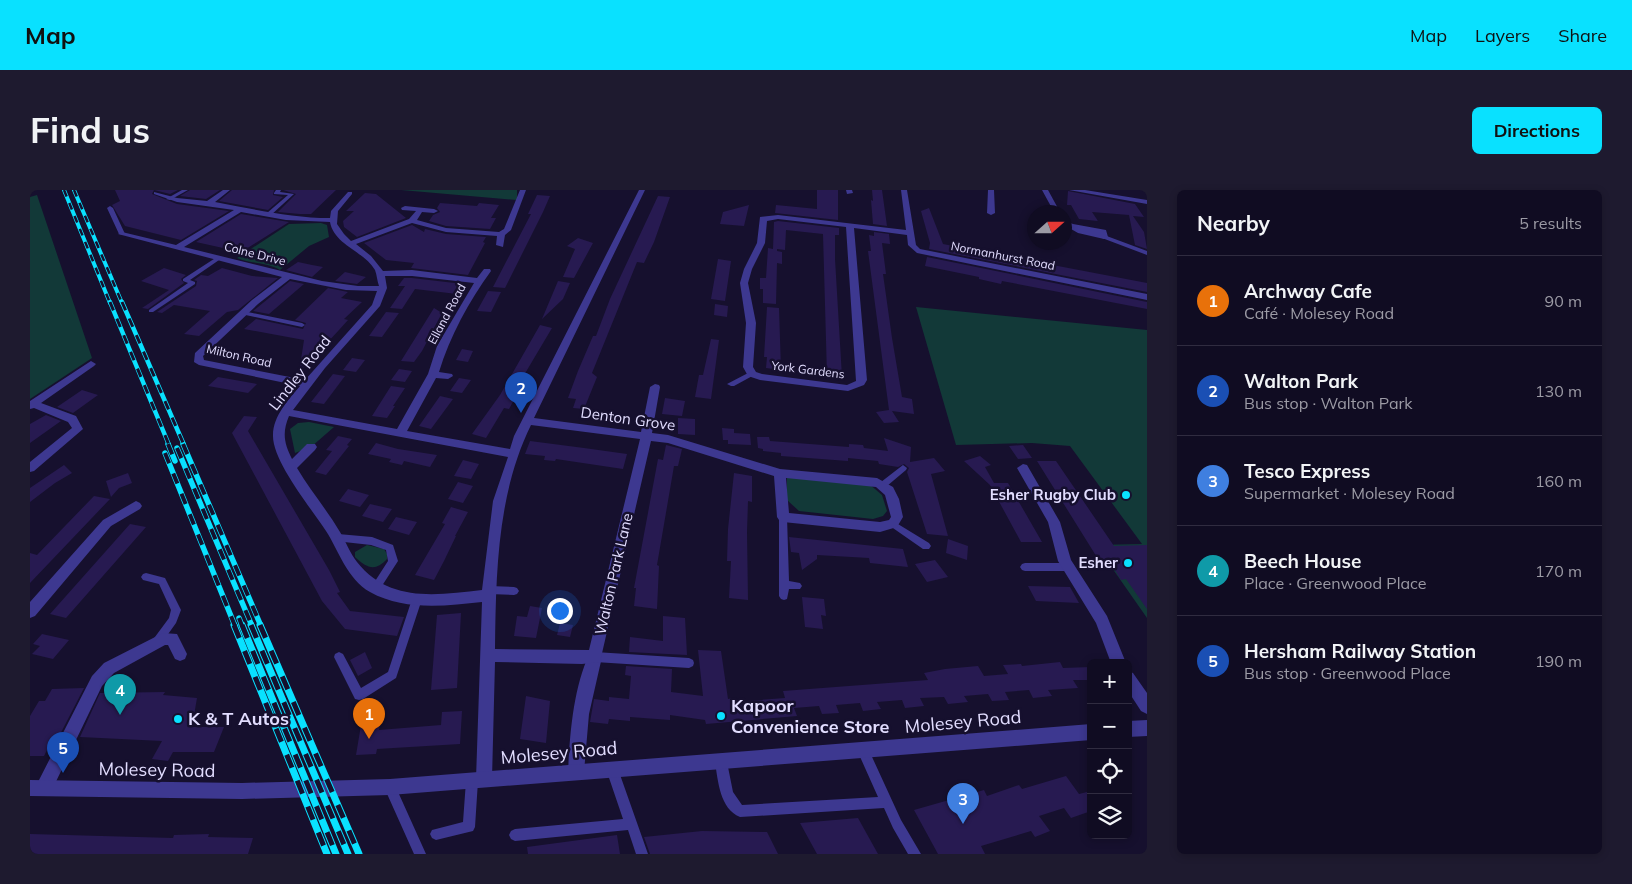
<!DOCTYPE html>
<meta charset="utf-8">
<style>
:root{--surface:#100c22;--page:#1e1a2f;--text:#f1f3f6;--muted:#9c9ba5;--line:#302c40;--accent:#09e1ff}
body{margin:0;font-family:Mulish,sans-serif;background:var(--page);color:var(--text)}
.controls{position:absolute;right:15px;bottom:15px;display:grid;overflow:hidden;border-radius:8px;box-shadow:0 2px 8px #0003}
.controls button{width:45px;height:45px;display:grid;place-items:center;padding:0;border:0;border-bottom:1px solid var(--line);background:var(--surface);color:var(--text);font:25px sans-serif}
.compass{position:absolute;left:997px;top:15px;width:45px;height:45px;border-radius:50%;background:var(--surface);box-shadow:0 2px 8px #0003;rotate:69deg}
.you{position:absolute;left:529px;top:420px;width:18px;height:18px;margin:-12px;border:4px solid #fff;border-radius:50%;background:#1a73e8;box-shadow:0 0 0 8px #1a73e833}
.badge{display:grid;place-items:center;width:32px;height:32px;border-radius:50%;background:var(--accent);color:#fff;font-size:16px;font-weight:700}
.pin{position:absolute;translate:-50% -41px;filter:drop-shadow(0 1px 2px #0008)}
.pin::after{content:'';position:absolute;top:26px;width:18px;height:15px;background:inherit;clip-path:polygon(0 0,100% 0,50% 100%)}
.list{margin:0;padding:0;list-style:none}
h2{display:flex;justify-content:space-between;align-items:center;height:65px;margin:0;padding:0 20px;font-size:21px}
h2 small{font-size:16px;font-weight:400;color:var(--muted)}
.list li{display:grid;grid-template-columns:32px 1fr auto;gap:15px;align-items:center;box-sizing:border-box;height:90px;padding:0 20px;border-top:1px solid var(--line)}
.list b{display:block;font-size:19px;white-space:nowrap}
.list p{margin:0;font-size:16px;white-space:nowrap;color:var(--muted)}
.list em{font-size:16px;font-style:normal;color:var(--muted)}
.icon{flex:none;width:28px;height:28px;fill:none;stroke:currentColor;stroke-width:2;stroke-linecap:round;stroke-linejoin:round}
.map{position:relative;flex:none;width:1117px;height:664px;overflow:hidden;border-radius:8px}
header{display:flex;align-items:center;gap:30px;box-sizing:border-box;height:70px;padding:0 25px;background:var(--accent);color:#111}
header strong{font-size:24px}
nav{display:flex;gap:28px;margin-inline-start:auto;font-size:18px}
.intro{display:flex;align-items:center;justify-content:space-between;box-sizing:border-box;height:120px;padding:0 30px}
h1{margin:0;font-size:35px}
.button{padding:12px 22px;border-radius:8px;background:var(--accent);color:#111;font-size:18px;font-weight:700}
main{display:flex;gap:30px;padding:0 30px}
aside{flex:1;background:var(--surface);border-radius:8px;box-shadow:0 2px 8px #0003}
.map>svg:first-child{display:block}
</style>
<header>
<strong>Map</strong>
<nav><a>Map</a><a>Layers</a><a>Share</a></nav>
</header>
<div class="intro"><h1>Find us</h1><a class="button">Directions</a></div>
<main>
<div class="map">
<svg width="1117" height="664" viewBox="0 0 1117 664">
<rect width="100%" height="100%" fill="#16102e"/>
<path fill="#123938" d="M371,0H487V10Z
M7,5L62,168L0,209V7Z
M291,33L297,35L299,47L279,56L250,80C237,72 220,74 207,68L259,34Z
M886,117L1117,140V428L1066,355L1112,354L1040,256L1002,253L926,255Z
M279,232L304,237L281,257L265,263L260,239L268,233Z
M757,287L838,293L852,305L857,321L853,326L843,329L769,321L757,310Z
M337,355L354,359L357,364V369C345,382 337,378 325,367V362Z"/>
<path fill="#271a51" d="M85,0H148L140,4L124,0L122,4L147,14L199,21L151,50L95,36L82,15L90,11Z
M160,0H190L176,9L150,6Z
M202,0H244L243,5L253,7L238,20L189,11Z
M253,0H306L281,24H270L248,22L266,4Z
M787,0H808V30L745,23L746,15L787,19Z
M842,0H852L857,36L843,34L841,10L843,11Z
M1038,1L1105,14L1114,27L1103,26L1114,42L1117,59L1105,55L1099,25L1062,22L1068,31L1049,29L1041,15H1037Z
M335,3L346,4L376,28L327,47L314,37L313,31L324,21H316Z
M507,5L520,6L513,22L475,98L463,97L501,24H498Z
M628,6L640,7L624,52L614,73L607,72L562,183L567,187L554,219L543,218L546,209L538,208L548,181L563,146H566L580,109Z
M410,13L447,16L449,13L469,15L461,28H466L460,39L416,36L399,31L403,25L410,22L407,18Z
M719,15L714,36L690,34L693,22Z
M899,18L913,54L1117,93V102L899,59L900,53L891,21Z
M211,24L259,32L211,62L166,52Z
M748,31L809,38V45H805V69L812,187L797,185L793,44L756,40L755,60L747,59V61L752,62V74L747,73L746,114L733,113V99H730V88H736L738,58L743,59L744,32Z
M382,35L394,42L395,39L416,44L456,47L453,52L455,53L438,85L381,78L384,73L356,70L334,53Z
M844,42L859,44L860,54L852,53L856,84H853L862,148L872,207L882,209L884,224L862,221L869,232L854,233L846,222L859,220L838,61H841L839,45L844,46Z
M548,48L563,53L544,88L533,87L545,59L537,56Z
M897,67L1117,112V119L972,91L971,94L949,89V87L895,76Z
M688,69L701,71L695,111L681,109Z
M268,72L282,75L293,77L282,87L256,80Z
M134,78L156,85L151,89L154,93L118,119L112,118L139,100L111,91Z
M192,78L222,86L248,88L208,120L197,122L169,146L154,144L180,121L144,115L132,123L127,122L166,96L167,91L164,90L171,85L178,86Z
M315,82L336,87L327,94L305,91Z
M374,88H382L433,94L427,104L385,99L372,119L360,118L375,96H368Z
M260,91L274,94L239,124L223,121Z
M528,91L540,93L533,109L512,129Z
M298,98L318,102L311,108L332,112L314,129L318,130L309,140L296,154H293L269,183L274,150L214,139L226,129L273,139L276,133L265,130Z
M458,101L471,102L461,122L447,121Z
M685,114L698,116L697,127L684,125Z
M737,117L749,118L751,180L736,178L737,167H734Z
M404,118L412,123L392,161L384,172L371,171Z
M356,122L369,123L352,147L339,146Z
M510,135L522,138L481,207L485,208L479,219L474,218L456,248L442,244L470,205Z
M681,149L689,150L681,209L665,207L669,185H673Z
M432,159L443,161L438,172L426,170Z
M322,168L335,170L326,182L313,180Z
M369,179L382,181L375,192L361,190Z
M303,184L315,186L294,214L281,212Z
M188,187L227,194L218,203L178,196Z
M429,188L441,190L432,203L420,201Z
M361,196L375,198L363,216H365L357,228L342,226Z
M52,200L68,205L43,223L27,217Z
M410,206L423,209L401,239L389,236Z
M635,208L655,211L652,226L632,224Z
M16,225L31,231L0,253V234Z
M214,226L227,227L218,241L299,380L310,402L307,403L320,421L374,427L367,446L315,439L292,411L202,243Z
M648,228L665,229V245L648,244Z
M692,238L704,239V243L720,244L721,255L698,254V250H693Z
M308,246L322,249L317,255L319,256L296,285L285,282L302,261L296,260Z
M727,247H739L740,251L819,257V254L833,255L834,258L858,261L854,248L881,257L880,272L904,268L915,281L901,284L918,346L897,344L879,288L877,282L879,278L874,274L868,277L849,274L848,271L818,268V271L751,266V263L733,261V259L728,258Z
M500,251L554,258L597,264L593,279L526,269L525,271L514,270L515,266L495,264Z
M346,253L368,259L407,265L400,277L374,271L372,275L359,272L361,269L338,264Z
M636,255L652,259L648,276H644L627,375L629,376L627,419L604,416L606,398H604L628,269L633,270Z
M993,255L1002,268L988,269L979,256Z
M950,266L961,275L955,277L964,293H978L1012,352H991L960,295L934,271Z
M433,270L449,274L441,289L424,286Z
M1007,271H1026L1084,356L1117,355V419L1096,389L1091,390L1083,377H1073Z
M34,275L42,283L25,293L0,312V298Z
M98,283L102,293L89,298L81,307L76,291Z
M704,283L722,286V312L718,311L717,342L718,410L699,408L701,371H697L698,339Z
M428,292L443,296L433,313L418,309Z
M318,299L339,305L330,317L309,311Z
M64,306L80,309L0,393V363L7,365Z
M340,314L362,319L353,332L332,326Z
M421,317L438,322L425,346H426L414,371L404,390L385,385L415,334L412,333Z
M366,327L387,332L379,345L358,339Z
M100,334L116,337L36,428L20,424Z
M759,347L873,359L878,377L840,373L839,368L787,365V369L772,380L769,363L761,362Z
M918,349L938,356L937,370L916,363Z
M905,370L918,387L897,392L885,374Z
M998,396L1040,397L1049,413L1006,411Z
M772,407L794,409L796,426L791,425L793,439L775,437Z
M500,416L512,418L506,448L484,446L487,426L497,427Z
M431,423L427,498L401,500L407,425Z
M633,426L655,428L657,465L599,462L600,447L633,451Z
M530,433L543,435L540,447L527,445Z
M12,444L39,450L23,469L2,464L10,456L3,454Z
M668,460L691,461L698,509L703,508L704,512L755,508L753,501L898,490L894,483L915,479L948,476L954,486L978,484L973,475L991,474L992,476L1030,472L1033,478L1061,477V490H1043L1048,498L1018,500L1022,506L1003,508L999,500L975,502L979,510L962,511L958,504L934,506L938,512L918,514L914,507L890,508L894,516L875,518L872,510L847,512L851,519L833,521L830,513L806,515L809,523L792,524L789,516L764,518L767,526L676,534L675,530L640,525V530L600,527V531L579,529L578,534L560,532L564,509L579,511V507L599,509L601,486L595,485L596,476L642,479L641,502L673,506Z
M335,462L342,478L328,486L320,470Z
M54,498L22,560H17L14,566H0V526L9,511H15L22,499Z
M135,502L133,505L167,508L162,537H194L184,562H143L138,571L122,569L132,551L50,547L70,503Z
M496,506L520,511L516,553L490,549Z
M432,521L430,554L347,559L346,564L326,565L331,535L350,533L349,540L411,535L412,522Z
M1036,586L1049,604L1061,601V621L1041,628L1034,618L1009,626L1020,641L1005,647L1001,641L951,656L955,664H908L884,620L954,600L957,606L989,595L992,599Z
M828,628L848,664H787L770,633Z
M672,641L737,642L748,664H620L614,647Z
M0,644L143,648L144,645L179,644L178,647L223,648L218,664H0Z
M587,645L590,664H498L497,657Z"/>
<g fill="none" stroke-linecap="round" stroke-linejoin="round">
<path fill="#3d3890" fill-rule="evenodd" d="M152,0H158L140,10L136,9Z
M246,0H251L250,2L264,4L241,25H237V23L258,5L244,4V3Z
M80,16L83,18L95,44L94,45L89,44L77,18Z
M1074,45L1117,61V65L1072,48L1071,47Z
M187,67L192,68L160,90L165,92V94L123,122H119V120L158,93L153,91V89Z
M213,121L272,133L275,135L272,137L211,124L210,123Z
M720,182H722L726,184L704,196H701L697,194Z
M873,275L877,278L876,280L857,296H851L850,294L851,292Z
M753,324L756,325L757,327L759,391L770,393L772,396L770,399H759L757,409L754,410L751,409L749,406V327L750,325Z
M863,331L899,353L901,356L899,359H893L860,336L859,334L860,332Z
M308,344L342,347L363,355L368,371L348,402L345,403L342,402L340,399L358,371L356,360L341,355L305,351L304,348L305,345Z
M995,373H1040L1043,374L1045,377L1043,380L1040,381H995L992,380L990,377L992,374Z
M116,383L135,388L151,420L146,433L131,454L127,456L123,454L122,451L139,428L141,420L129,394L113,390L111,387L113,384Z
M459,396L484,397L487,398L489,401L487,404L484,405L459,404L456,403L454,400L456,397Z
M387,405L390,406L392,409L366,488L333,509L329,510L325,509L304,467L305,464L309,462L313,464L331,498L358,482L382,409L384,406Z
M565,462L659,468L663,470L664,473L663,476L659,478L565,472L561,470L560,467L561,464Z
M833,554L837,556L871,630L891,664H878L863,638L854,618L710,627C690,619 688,591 685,572L687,568L691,566L695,568L697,572L703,602L712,615L848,607L827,560L829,556Z
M582,573L586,575L588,579L618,664H606L598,640L485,651L481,649L479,645L481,641L485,639L593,629L576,579L578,575Z
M442,585L446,587L448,591L445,637L443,641L406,650L402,648L400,644L402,640L433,632L436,591L438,587Z
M360,591L364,593L396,664H384L354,597L356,593Z"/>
<path fill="#3d3890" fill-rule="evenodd" d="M565,460L570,462L572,467L559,524L554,582L552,588L546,590L540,588L538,582C540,543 543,499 560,462Z"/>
<path fill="#3d3890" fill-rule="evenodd" d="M193,0H200L185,12C223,19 261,28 300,28L301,21L318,2H322V4L308,21L307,34L314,44L321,51L379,29L386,21L372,20L371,18L375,16L404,19L408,21L404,23L392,22L387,30L416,38L469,42L474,39L490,0H496L481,40L475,45L473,57L466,55L467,46L416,42L382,33L326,54L341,66L353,81L382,80L447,88L454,79H460L461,81C439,111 420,146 409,182L422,184L423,186L418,189L406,188L377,241L480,259L484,246L609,0H615L504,228L611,242L620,197L625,194L629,195L630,197L622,243L638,245L750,279L847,288L863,297L869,309L873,327L867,337L850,342L753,332L749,330L747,327L744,286L638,253L621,251L570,472L552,474L465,472L462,589L460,595L454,597L448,595L446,589L452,412C415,416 374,421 340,402C317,389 309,361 296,341C281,318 242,271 243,245C243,226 259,209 270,196L169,175L164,172L165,163L222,110L252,87L88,44L92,42L146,55L204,20L147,12L124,4V2L147,8L177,11ZM211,22L256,30L300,32C304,55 334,61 345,80C347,85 347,91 349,96H328L292,91L154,57ZM355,86H382L444,93L407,156L398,184L367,239L263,220L295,178L350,116L357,98ZM260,89L316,100L347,101L342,115L275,190L174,170L173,166L228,114ZM259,226L478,267L463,311L452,400C407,405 359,413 327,372C320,363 316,352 310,342C297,320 280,300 267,278L285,260L287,257L285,254H277L262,269C254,253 252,243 259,226ZM501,235L610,249L559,460L465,459C466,384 467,304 501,235ZM756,288L846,297L855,305L861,327L859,330L850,332L759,323Z
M816,0H822L823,3L817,4Z
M871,0H877L886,55L890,59L1117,104V110L887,63L878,55L877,45L824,38L837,190L834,195L818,201L730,190L718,186L713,177L716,133L710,93L714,79L727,53L730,27L748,25L876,40ZM748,29L816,37L826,191L817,195L732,184L726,182L723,177L726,133L718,93L722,79L735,53L737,31Z
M958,0H964L965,23L961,25L957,23Z
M1012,0H1018L1030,22H1024Z
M1034,30L1043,34L1076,40L1078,47L1074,49L1048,43L1034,35Z
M61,171L66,174L64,176L11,213L46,226L53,239L4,281L0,282V272L42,238L38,232L4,218L0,219V211Z
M993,274L997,275L1030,332L1041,370L1077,426L1096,473H1081L1066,433L1028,371L1018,332L987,278Z
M106,311L110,313L112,316L110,319L81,336L5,426L0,428V412L73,330Z
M133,443L147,444L157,464L155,469L150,471L145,469L138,455H135L84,483L72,496L20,604L14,606L8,604L6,598L8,592L62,486L74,473Z
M1098,481L1103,483L1117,503V524L1111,521L1098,501Z"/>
<path fill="#3d3890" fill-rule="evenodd" d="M1039,0H1055L1117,10V14Z
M1117,530V546L1098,547V531Z
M1061,534V550L360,605L212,609L0,606V590L212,593L360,589Z"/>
<g stroke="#09e1ff" stroke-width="4">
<path id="rail-far3" d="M34,0L80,113
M44,0L92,113"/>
</g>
<g stroke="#09e1ff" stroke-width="4.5">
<path id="rail-far2" d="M80,112L139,255
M92,112L154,255"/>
</g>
<g stroke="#09e1ff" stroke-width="5.5">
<path id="rail-far1" d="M138,254L145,271
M153,254L231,436
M147,258L222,436
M135,263L205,436
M209,428L212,436"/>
</g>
<g stroke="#09e1ff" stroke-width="7">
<path id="rail" d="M204,435L297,664
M212,435L306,664
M221,435L318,664
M230,435L329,664"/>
</g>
<use href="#rail-far3" stroke="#16102e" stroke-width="2.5" stroke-dasharray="7" stroke-linecap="butt"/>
<use href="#rail-far2" stroke="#16102e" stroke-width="3" stroke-dasharray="9" stroke-linecap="butt"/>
<use href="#rail-far1" stroke="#16102e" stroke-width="4" stroke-dasharray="11" stroke-linecap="butt"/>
<use href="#rail" stroke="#16102e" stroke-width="5" stroke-dasharray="14" stroke-linecap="butt"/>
</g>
<g fill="#09e1ff" stroke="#16102e" stroke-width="2">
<circle cx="1096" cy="305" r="5"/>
<circle cx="1098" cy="373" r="5"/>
<circle cx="691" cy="526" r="5"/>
<circle cx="148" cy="529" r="5"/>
</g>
<g text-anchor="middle" stroke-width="5" stroke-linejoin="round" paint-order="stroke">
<g font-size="12" fill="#e2ddff" stroke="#16102e">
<text transform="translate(225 64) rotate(14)" y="4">Colne Drive</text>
<text transform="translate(973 66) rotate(11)" y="4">Normanhurst Road</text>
<text transform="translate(417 124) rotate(-62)" y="4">Elland Road</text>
<text transform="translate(209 166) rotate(13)" y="4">Milton Road</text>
<text transform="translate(778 180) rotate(7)" y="4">York Gardens</text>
</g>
<g font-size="15" fill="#e2ddff" stroke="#16102e">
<text transform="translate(270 183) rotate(-52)" y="5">Lindley Road</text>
<text transform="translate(598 229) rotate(8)" y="5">Denton Grove</text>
<text transform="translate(584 384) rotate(-77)" y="5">Walton Park Lane</text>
</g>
<g font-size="15" font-weight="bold" fill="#e2ddff" stroke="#16102e" text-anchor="end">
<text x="1086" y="310">Esher Rugby Club</text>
<text x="1088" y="378">Esher</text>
</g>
<g font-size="18" font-weight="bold" fill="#e2ddff" stroke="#16102e" text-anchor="start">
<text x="701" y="522">Kapoor<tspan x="701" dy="21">Convenience Store</tspan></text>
<text x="158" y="535">K &amp; T Autos</text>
</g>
<g font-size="18" fill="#e2ddff" stroke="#16102e">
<text transform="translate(933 532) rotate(-5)" y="6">Molesey Road</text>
<text transform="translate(529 563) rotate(-5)" y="6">Molesey Road</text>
<text transform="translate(127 580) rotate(1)" y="6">Molesey Road</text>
</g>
</g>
</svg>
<div class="controls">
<button>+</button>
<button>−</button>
<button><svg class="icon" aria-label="locate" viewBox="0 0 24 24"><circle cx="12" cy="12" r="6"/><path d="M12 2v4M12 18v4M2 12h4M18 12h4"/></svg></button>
<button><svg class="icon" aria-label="layers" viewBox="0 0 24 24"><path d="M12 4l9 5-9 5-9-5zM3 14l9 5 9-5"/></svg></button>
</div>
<svg class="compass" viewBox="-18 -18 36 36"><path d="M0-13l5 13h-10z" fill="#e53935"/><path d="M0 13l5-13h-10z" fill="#9c9ba5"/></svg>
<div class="you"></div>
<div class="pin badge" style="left:339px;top:549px;background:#e8710a">1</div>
<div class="pin badge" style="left:491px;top:223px;background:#1a4fb4">2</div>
<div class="pin badge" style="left:933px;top:634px;background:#3f7fe0">3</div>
<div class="pin badge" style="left:90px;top:525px;background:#0f9aa8">4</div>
<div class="pin badge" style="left:33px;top:583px;background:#1a4fb4">5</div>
</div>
<aside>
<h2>Nearby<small>5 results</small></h2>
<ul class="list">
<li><span class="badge" style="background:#e8710a">1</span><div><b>Archway Cafe</b><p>Café · Molesey Road</p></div><em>90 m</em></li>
<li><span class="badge" style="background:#1a4fb4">2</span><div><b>Walton Park</b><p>Bus stop · Walton Park</p></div><em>130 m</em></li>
<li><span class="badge" style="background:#3f7fe0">3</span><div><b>Tesco Express</b><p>Supermarket · Molesey Road</p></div><em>160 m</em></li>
<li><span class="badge" style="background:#0f9aa8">4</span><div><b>Beech House</b><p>Place · Greenwood Place</p></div><em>170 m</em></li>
<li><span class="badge" style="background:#1a4fb4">5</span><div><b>Hersham Railway Station</b><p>Bus stop · Greenwood Place</p></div><em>190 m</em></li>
</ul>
</aside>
</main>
